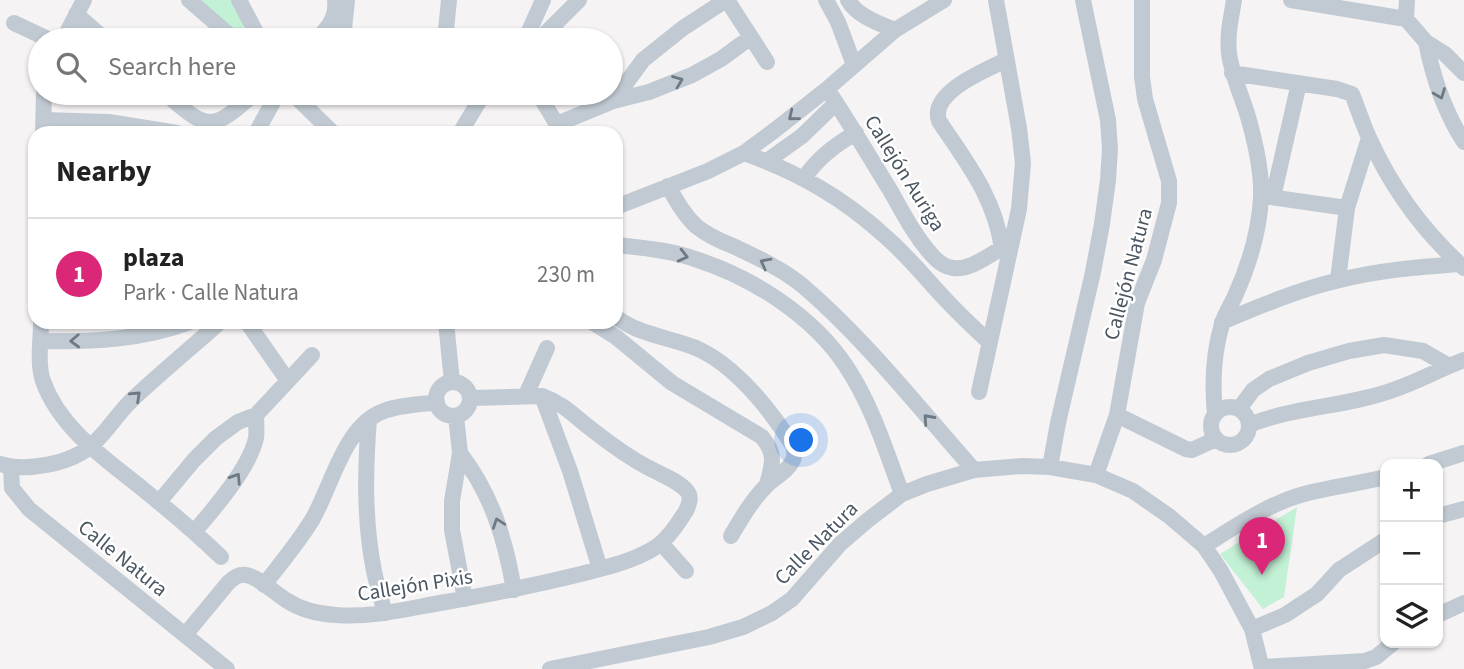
<!DOCTYPE html>
<meta charset="utf-8">
<style>
:root{--surface:#fff;--page:#f2f2f2;--text:#222;--muted:#767676;--line:#e0e0e0;--accent:#db2777}
body{margin:0;font-family:"Source Sans 3",sans-serif;background:var(--page);color:var(--text)}
.controls{position:absolute;right:21px;bottom:21px;display:grid;overflow:hidden;border-radius:14px;box-shadow:0 2px 5px #0004}
.controls button{width:63px;height:63px;display:grid;place-items:center;padding:0;border:0;border-bottom:2px solid var(--line);background:var(--surface);color:var(--text);font:35px sans-serif}
.you{position:absolute;left:802px;top:441px;width:24px;height:24px;margin:-18px;border:5px solid #fff;border-radius:50%;background:#1a73e8;box-shadow:0 0 0 10px #1a73e833}
.badge{display:grid;place-items:center;width:46px;height:46px;border-radius:50%;background:var(--accent);color:#fff;font-size:23px;font-weight:700}
.pin{position:absolute;translate:-50% -58px;filter:drop-shadow(0 2px 4px #0008)}
.pin::after{content:'';position:absolute;top:37px;width:24px;height:21px;background:inherit;clip-path:polygon(0 0,100% 0,50% 100%)}
.list{margin:0;padding:0;list-style:none}
h2{display:flex;justify-content:space-between;align-items:center;height:91px;margin:0;padding:0 28px;font-size:30px}
h2 small{font-size:23px;font-weight:400;color:var(--muted)}
.list li{display:grid;grid-template-columns:46px 1fr auto;gap:21px;align-items:center;box-sizing:border-box;height:112px;padding:0 28px;border-top:2px solid var(--line)}
.list b{display:block;font-size:26px;white-space:nowrap}
.list p{margin:0;font-size:23px;white-space:nowrap;color:var(--muted)}
.list em{font-size:23px;font-style:normal;color:var(--muted)}
.icon{flex:none;width:38px;height:38px;fill:none;stroke:currentColor;stroke-width:2;stroke-linecap:round;stroke-linejoin:round}
.map{position:relative;flex:none;width:1464px;height:669px;overflow:hidden}
.search{position:absolute;background:var(--surface);box-shadow:0 2px 5px #0004;left:28px;top:28px;width:595px;height:77px;display:flex;align-items:center;gap:18px;box-sizing:border-box;padding:0 24px;border-radius:38px;color:var(--muted);font-size:26px}
.panel{position:absolute;background:var(--surface);box-shadow:0 2px 5px #0004;left:28px;top:126px;width:595px;height:203px;border-radius:21px}
.map>svg:first-child{display:block}
</style>
<div class="map">
<svg width="1464" height="669" viewBox="0 0 1464 669">
<rect width="100%" height="100%" fill="#f5f3f3"/>
<path fill="#c3f1d5" d="M195,0H232L244,24L242,29L234,32Z
M1297,507L1284,597L1263,609L1220,554Z"/>
<g fill="none" stroke-linecap="round" stroke-linejoin="round">
<path stroke="#c1cad2" stroke-width="16" d="M189,0L235,40
M239,0L260,40
M727,0L767,62
M826,0L838,22L854,65
M848,0C857,16 878,23 895,30
M1291,0L1406,19
M1407,0L1406,19L1426,42L1445,54L1464,73
M76,14L106,40
M14,23L50,40
M63,40L84,0
M316,40C328,28 337,18 335,0
M340,40L344,29L347,0
M445,40L449,0
M525,40L543,0
M539,40L579,0
M1426,42C1433,78 1444,111 1464,142
M1232,73L1337,89L1352,94C1358,109 1363,125 1370,140C1392,188 1425,233 1464,268
M827,89C849,122 869,156 890,190C902,211 914,235 931,254C936,260 944,267 953,268C971,270 987,256 1002,248C994,196 967,163 939,121C929,92 986,70 1006,60
M165,93C209,132 212,131 255,93
M292,93L333,133
M538,93L562,133
M613,101L643,60L683,28L726,0
M44,120L109,122L177,133
M557,124L613,101L649,92L692,75L721,59L751,37
M43,133L44,93
M256,133L278,93
M460,133L484,93
M744,153C799,173 844,198 887,238C909,257 927,280 947,301C960,315 975,329 989,342
M767,161L802,136L836,103
M804,178C818,158 834,145 856,133
M668,186C676,200 684,215 696,226C707,235 720,241 733,246C756,257 783,269 803,286C866,340 918,407 974,470
M1263,196L1347,208
M1273,197L1299,83
M616,207L708,171L744,153L775,130L827,89L895,30L944,0
M616,245C643,248 670,250 695,259C752,277 813,316 846,366C872,405 886,451 902,494
M1338,280L1347,208L1369,138
M616,317C639,335 669,337 696,348C735,365 771,410 793,446C795,453 795,457 792,462C786,473 775,477 767,485C752,500 741,519 731,536
M41,322C41,341 37,363 43,381C60,429 106,459 144,490C170,511 196,533 221,557
M446,322L452,382
M592,322L616,337L672,383L762,437C777,455 772,464 767,485
M1222,322C1260,306 1300,289 1340,280C1380,270 1419,267 1459,264
M249,325L288,381
M41,341C92,342 142,340 190,322
M436 399a17 17 0 1 1 34 0a17 17 0 1 1-34 0Z
M979,392L1019,209L1023,163L1019,128L996,0
M526,395L547,348
M471,398L542,396L570,471L600,569
M1211 426a19 19 0 1 1 38 0a19 19 0 1 1-38 0Z
M1239,409L1253,390L1269,379L1308,363L1349,351L1384,345L1423,351L1449,366
M1215,414C1212,384 1213,354 1222,324C1225,314 1231,305 1235,296C1249,265 1259,232 1261,198C1262,176 1256,146 1250,124C1244,100 1232,78 1229,53C1227,35 1231,18 1234,0
M1117,415L1186,449L1192,450L1216,439
M456,416L460,453L452,501V530L465,599
M369,419C365,470 364,521 374,571C377,585 381,599 385,613
M1249,425C1296,406 1346,407 1393,390C1417,382 1440,369 1464,360
M460,453C492,495 505,538 514,590
M0,464C26,472 71,464 92,445C108,431 119,411 135,397C163,371 192,347 220,322
M1429,464L1464,453
M11,467L12,488L29,509L227,669
M1050,467L1058,423L1093,272L1102,224L1108,180L1110,149L1108,120L1083,0
M1096,475L1117,415L1137,303L1154,260L1169,203V181L1145,99L1142,77V0
M159,502L194,460L216,438L238,422L256,415L312,355
M1438,516L1464,509
M194,532C214,509 250,467 256,438C257,431 256,422 256,415
M661,543L686,571
M1204,546C1228,531 1253,514 1279,503C1313,488 1350,486 1385,477
M264,585C280,564 298,543 312,520C331,488 343,430 379,413C396,405 418,405 437,402
M1438,615L1464,603
M1252,629L1285,615L1317,594L1339,570L1385,540
M185,635L228,583C234,578 238,574 246,575C257,576 276,594 286,600C301,610 319,614 336,615C373,618 410,608 446,602C492,594 536,585 581,574C604,568 630,562 651,550C666,542 677,525 686,511C689,504 692,497 687,491C679,481 662,475 651,469C629,458 609,443 590,428C572,414 564,404 542,396
M1262,667L1365,661L1376,657L1393,643
M550,669L709,637L743,627L772,613L792,599L840,544L868,520L902,494L927,484L974,470L1022,466L1050,467L1096,475L1133,491L1169,516L1204,546L1221,571L1252,629L1262,669"/>
</g>
<defs><path id="oneway-chevron" d="M-2-3.5L2.5 0L-2 3.5" fill="none" stroke-width="1.6" stroke-linecap="round" stroke-linejoin="round" transform="scale(1.75)"/></defs>
<g stroke="#6e7983">
<use href="#oneway-chevron" transform="translate(678 81) rotate(-21)"/>
<use href="#oneway-chevron" transform="translate(1440 94) rotate(69)"/>
<use href="#oneway-chevron" transform="translate(793 116) rotate(141)"/>
<use href="#oneway-chevron" transform="translate(683 256) rotate(14)"/>
<use href="#oneway-chevron" transform="translate(765 263) rotate(-152)"/>
<use href="#oneway-chevron" transform="translate(75 341) rotate(178)"/>
<use href="#oneway-chevron" transform="translate(136 396) rotate(-43)"/>
<use href="#oneway-chevron" transform="translate(928 419) rotate(-132)"/>
<use href="#oneway-chevron" transform="translate(236 478) rotate(-57)"/>
<use href="#oneway-chevron" transform="translate(498 523) rotate(-109)"/>
</g>
<g text-anchor="middle" stroke-width="5" stroke-linejoin="round" paint-order="stroke">
<g font-size="21" fill="#4a5661" stroke="#fff">
<text transform="translate(905 173) rotate(58)" y="7">Callejón Auriga</text>
<text transform="translate(1128 274) rotate(-75)" y="7">Callejón Natura</text>
<text transform="translate(816 543) rotate(-45)" y="7">Calle Natura</text>
<text transform="translate(123 558) rotate(39)" y="7">Calle Natura</text>
<text transform="translate(415 585) rotate(-9)" y="7">Callejón Pixis</text>
</g>
</g>
</svg>
<div class="controls">
<button>+</button>
<button>−</button>
<button><svg class="icon" aria-label="layers" viewBox="0 0 24 24"><path d="M12 4l9 5-9 5-9-5zM3 14l9 5 9-5"/></svg></button>
</div>
<div class="you"></div>
<div class="pin badge" style="left:1262px;top:575px">1</div>
<div class="search"><svg class="icon" aria-label="search" viewBox="0 0 24 24"><circle cx="10" cy="10" r="6"/><path d="M15 15l6 6"/></svg>Search here</div>
<section class="panel">
<h2>Nearby<small></small></h2>
<ul class="list">
<li><span class="badge">1</span><div><b>plaza</b><p>Park · Calle Natura</p></div><em>230 m</em></li>
</ul>
</section>
</div>
